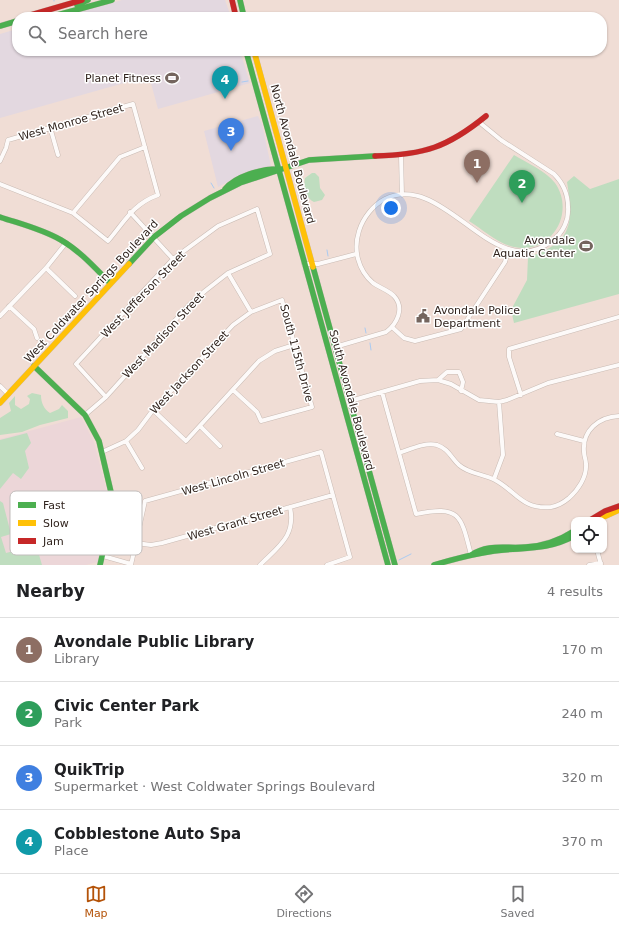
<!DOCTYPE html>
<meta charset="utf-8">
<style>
:root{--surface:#fff;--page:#f6f6f6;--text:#202124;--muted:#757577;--line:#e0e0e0;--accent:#b45309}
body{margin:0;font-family:"DejaVu Sans",sans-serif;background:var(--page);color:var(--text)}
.controls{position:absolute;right:12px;bottom:12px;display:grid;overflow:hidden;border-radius:8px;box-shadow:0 1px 3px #0004}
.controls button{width:36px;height:36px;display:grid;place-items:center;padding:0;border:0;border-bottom:1px solid var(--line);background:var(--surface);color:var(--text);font:20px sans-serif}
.you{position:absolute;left:391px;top:208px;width:14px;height:14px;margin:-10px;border:3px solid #fff;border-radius:50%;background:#1a73e8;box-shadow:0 0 0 6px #1a73e833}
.badge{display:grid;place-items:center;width:26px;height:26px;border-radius:50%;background:var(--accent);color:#fff;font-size:13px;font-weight:700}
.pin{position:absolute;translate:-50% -33px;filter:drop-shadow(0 1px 2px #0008)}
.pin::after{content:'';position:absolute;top:21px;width:14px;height:12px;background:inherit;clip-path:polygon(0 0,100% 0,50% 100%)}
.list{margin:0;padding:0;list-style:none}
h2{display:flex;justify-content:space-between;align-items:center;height:52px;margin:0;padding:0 16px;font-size:17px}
h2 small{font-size:13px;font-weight:400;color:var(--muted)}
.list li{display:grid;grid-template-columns:26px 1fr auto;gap:12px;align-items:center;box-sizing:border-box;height:64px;padding:0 16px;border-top:1px solid var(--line)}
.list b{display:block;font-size:15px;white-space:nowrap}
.list p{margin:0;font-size:13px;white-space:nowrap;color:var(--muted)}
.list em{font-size:13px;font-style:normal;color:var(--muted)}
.icon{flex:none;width:22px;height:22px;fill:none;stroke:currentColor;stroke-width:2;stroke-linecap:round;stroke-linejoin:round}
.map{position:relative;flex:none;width:619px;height:565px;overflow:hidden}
.search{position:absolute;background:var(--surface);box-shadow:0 1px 3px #0004;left:12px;right:12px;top:12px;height:44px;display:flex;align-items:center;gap:10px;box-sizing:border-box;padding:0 14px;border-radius:16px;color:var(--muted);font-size:15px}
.sheet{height:308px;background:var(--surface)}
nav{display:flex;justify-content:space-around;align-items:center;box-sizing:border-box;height:56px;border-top:1px solid var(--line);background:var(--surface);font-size:11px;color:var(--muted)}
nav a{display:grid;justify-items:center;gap:2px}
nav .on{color:var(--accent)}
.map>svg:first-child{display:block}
</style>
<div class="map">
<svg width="619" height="565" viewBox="0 0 619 565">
<rect width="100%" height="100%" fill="#f0ddd5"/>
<path fill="#e3d8e0" d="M122,0H225L231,17H61Z
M17,29V51H240L250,83L158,109L149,76L0,118V34Z
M258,116L262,124L271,166L239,176L218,187L204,131Z"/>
<path fill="#ecd6d8" d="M81,417L94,442L109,500V514L98,562L86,565H0V439Z"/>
<path fill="#bfddbf" d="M514,155C527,163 546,171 555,183C576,213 551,255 514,247C498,244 482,229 469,221Z
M312,173H315L319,177L320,188L325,195L322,200L314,202C306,199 303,186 305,178Z
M574,176L590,189L619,179V294L514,323L511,310L527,280L528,257C572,243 574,224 567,182Z
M32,393L41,395C41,403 44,409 50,413L59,409L62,405L68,411V418L40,425L22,432L0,435V418L11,411L9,403L15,396V405L21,409L29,404L30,399L27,396Z
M27,433L31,443L25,451L29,468L21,479L13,473L0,489V440Z
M0,501L3,503L11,534L1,537L6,553L25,548L24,544L35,541L42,565H0Z"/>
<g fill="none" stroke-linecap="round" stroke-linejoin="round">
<path stroke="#aacbf2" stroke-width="1" d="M54,0V1
M242,82L248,81
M211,183L214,188
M327,250L328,256
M365,328L366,333
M370,343L371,350
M399,560L411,554"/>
<g stroke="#c9bbb4" stroke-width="5">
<path id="street" d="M50,127L58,155
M401,156L402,195
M0,161L6,148L8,140L133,104L158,195C133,204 125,221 108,241L73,213L0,184
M130,212L173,259
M73,213L120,157L145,147
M304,264H318L356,254
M46,268L75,296
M228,273L251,312
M9,306L34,329L37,338
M0,316L46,268L66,243
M393,328L404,338L415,341L461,329L505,262L508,249
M335,347L386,332C397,324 405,308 394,296C388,290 380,288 373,283C358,270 353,250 359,231C363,218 373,205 385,199C445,170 493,286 552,241C563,233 569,220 568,207C568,193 563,183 554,174L501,140L479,122
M438,380L447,372H459L463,382L461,391
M0,386L8,394
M382,392L416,514C460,505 461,515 471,555
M521,395L509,357V349L619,317
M350,401L420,381L438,380L451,384L479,400L499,402L507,400L548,383L619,365
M153,410L186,441L259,361L275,351L294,345
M85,415L106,397L189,305L205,291L228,273L270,254L257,209L218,226L173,259L76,364L106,397
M200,426L220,446
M557,434L584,441
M126,441L142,468
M102,452L126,441L138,430L153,410L233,325L251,312L282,300L312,407L261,421L257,412L233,390
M399,453C411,449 425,442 437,445C449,449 451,458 459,465C469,474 484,474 495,480C516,491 522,510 551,507C558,506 563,503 569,498C578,490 587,477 586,464C586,460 584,456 584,452C582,430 599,417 619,416
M494,479L503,455L499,402
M136,543L151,545L162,543L333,495
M597,550L601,565
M103,556L131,564
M131,565L145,501L321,452L350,557L327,565
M260,565C279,546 296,536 290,507
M589,565L601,563"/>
</g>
<g stroke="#c9bbb4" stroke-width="6">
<path id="fast" d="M240,0L244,17
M77,5L88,0
M50,17L112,0
M0,26L17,21
M246,51L388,565
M225,189C236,176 261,169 278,169
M0,217C21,224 42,229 61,240C80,251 95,268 110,283
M129,264L154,237L181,216L210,198L240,183L309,160L375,156
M313,267L395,565
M34,366L85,415L99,441L114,505L100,565
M471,555C489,543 507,549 526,547C543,546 560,540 574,531
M434,565C454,559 473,554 494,551C524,547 546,551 574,536"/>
</g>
<g stroke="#c9bbb4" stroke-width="6">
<path id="slow" d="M254,51L313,267
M0,403L129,264
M597,520L619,510"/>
</g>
<g stroke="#c9bbb4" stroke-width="6">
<path id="jam" d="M232,0L236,17
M24,17L82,0
M375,156C424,155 448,147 486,116
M590,520L605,511L619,506"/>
</g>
<use href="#street" stroke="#fdfaf9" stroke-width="4"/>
<use href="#fast" stroke="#4caf50" stroke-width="5.5"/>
<use href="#slow" stroke="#ffc107" stroke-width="5.5"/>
<use href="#jam" stroke="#c62828" stroke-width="5.5"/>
</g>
<defs>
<g id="stadium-bare" transform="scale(1.08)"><path d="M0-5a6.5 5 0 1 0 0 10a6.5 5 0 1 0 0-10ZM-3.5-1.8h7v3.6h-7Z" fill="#74655e" stroke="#fff" stroke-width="2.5" paint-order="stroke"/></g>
<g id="civic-bare" transform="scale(1.08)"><path d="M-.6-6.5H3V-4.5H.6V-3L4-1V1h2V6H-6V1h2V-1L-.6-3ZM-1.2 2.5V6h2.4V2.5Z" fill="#74655e" stroke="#fff" stroke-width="2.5" paint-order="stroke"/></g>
</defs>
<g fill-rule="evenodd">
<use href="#stadium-bare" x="172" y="78"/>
<use href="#stadium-bare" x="586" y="246"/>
<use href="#civic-bare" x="423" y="316"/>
</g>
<g text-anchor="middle" stroke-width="3" stroke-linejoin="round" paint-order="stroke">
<g font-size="11" fill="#31241e" stroke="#fff" text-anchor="end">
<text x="161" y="82">Planet Fitness</text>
<text x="575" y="244">Avondale<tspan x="575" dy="13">Aquatic Center</tspan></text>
<text x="434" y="314" text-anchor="start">Avondale Police<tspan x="434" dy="13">Department</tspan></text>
</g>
<g font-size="11" fill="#31241e" stroke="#fff">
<text transform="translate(71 122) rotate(-16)" y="4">West Monroe Street</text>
<text transform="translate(293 154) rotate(75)" y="4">North Avondale Boulevard</text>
<text transform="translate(91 291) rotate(-47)" y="4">West Coldwater Springs Boulevard</text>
<text transform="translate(143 294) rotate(-46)" y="4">West Jefferson Street</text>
<text transform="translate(163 335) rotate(-47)" y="4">West Madison Street</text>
<text transform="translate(297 353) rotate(75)" y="4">South 115th Drive</text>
<text transform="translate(189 372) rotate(-47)" y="4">West Jackson Street</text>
<text transform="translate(352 400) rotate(75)" y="4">South Avondale Boulevard</text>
<text transform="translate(233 477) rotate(-16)" y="4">West Lincoln Street</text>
<text transform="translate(235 523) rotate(-16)" y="4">West Grant Street</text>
</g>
</g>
<rect x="10" y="491" width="132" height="64" rx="6" fill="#fff" stroke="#c1bdbc" stroke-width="1"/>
<rect x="18" y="502" width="18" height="6" fill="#4caf50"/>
<rect x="18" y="520" width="18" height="6" fill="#ffc107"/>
<rect x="18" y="538" width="18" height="6" fill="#c62828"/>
<g font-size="11" fill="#31241e">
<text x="43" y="509">Fast</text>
<text x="43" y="527">Slow</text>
<text x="43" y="545">Jam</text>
</g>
</svg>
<div class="controls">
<button><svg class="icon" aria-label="locate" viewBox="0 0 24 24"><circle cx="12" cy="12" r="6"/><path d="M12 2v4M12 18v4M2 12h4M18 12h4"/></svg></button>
</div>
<div class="you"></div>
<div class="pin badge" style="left:477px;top:183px;background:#8d6e63">1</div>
<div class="pin badge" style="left:522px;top:203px;background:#2e9e5b">2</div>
<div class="pin badge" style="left:231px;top:151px;background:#3f7fe0">3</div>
<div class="pin badge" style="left:225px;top:99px;background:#0f9aa8">4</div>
<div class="search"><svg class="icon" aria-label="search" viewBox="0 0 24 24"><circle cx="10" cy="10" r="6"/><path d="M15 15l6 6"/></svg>Search here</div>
</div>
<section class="sheet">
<h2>Nearby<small>4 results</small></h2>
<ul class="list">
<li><span class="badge" style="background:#8d6e63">1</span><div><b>Avondale Public Library</b><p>Library</p></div><em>170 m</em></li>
<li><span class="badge" style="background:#2e9e5b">2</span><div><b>Civic Center Park</b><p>Park</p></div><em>240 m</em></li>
<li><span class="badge" style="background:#3f7fe0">3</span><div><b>QuikTrip</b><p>Supermarket · West Coldwater Springs Boulevard</p></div><em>320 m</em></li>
<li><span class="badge" style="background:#0f9aa8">4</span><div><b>Cobblestone Auto Spa</b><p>Place</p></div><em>370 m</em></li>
</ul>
</section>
<nav>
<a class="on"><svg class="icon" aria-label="map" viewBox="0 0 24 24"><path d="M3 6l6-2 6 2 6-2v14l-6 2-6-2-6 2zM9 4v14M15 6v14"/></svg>Map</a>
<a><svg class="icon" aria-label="directions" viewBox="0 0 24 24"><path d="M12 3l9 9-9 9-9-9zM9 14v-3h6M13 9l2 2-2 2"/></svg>Directions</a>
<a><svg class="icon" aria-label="saved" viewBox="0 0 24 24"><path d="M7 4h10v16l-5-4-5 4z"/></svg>Saved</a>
</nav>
